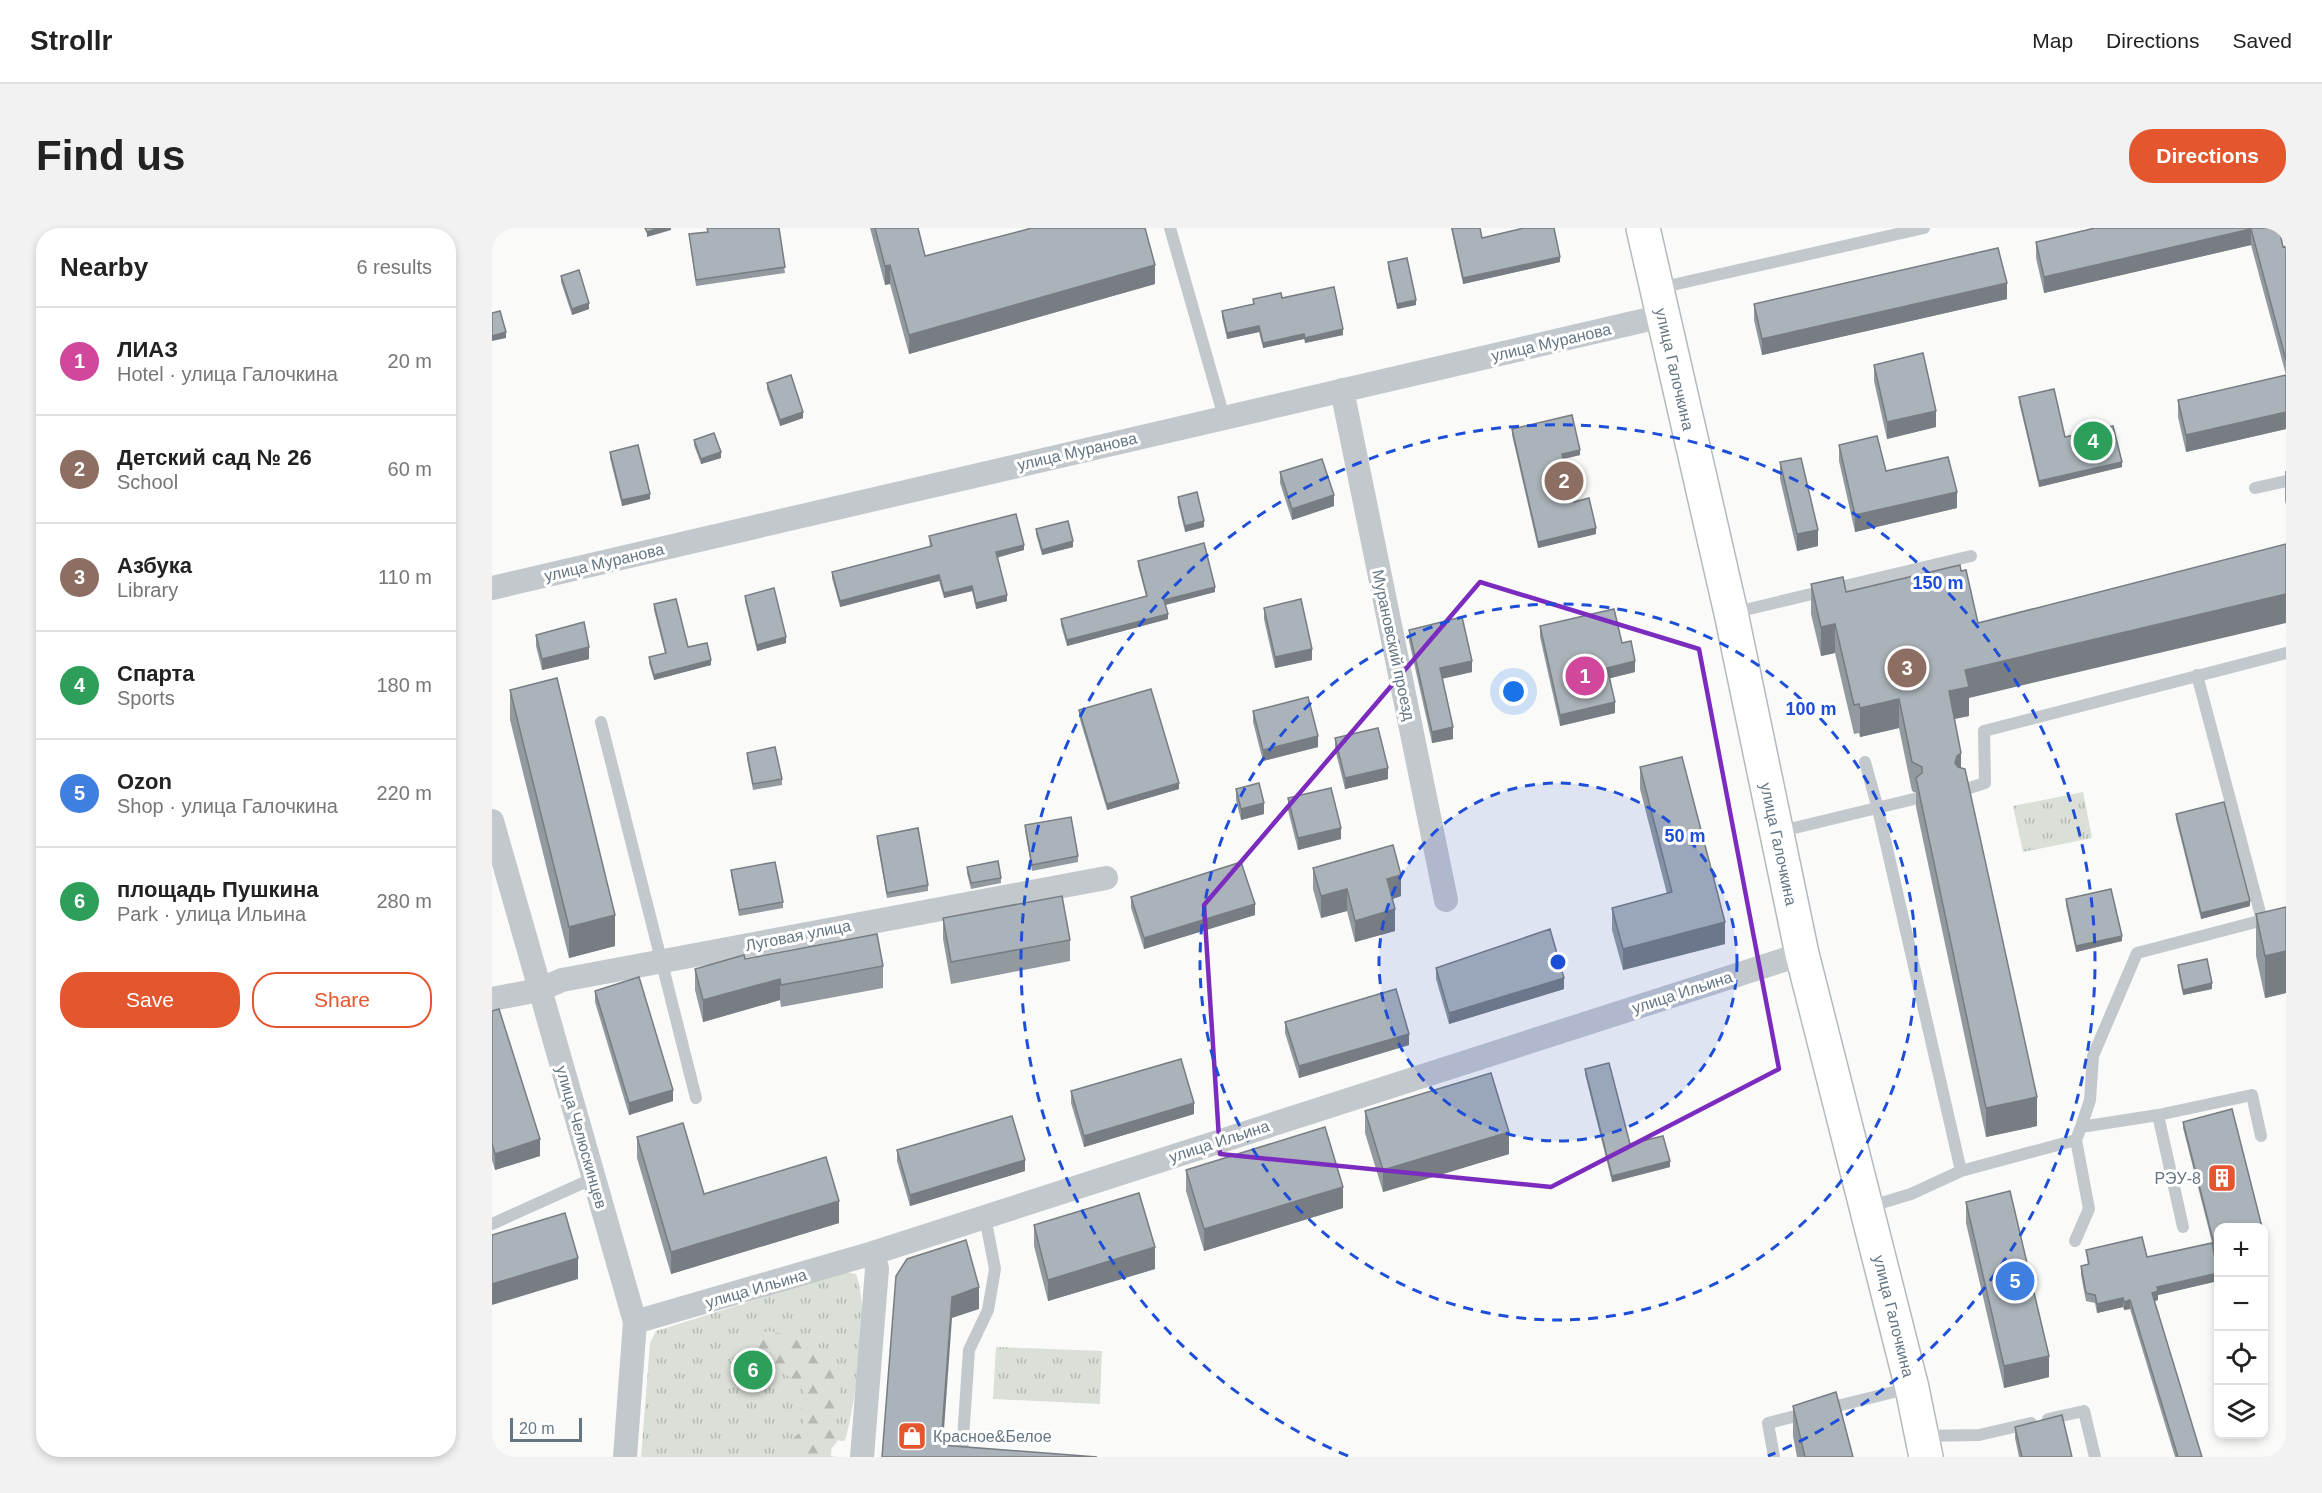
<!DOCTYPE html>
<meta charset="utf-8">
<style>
:root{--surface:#fff;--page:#f2f2f2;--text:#222;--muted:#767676;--line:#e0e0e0;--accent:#e4572e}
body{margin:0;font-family:Arial,sans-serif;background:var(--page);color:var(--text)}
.controls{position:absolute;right:18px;bottom:18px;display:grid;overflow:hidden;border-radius:12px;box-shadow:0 3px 9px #0003}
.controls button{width:54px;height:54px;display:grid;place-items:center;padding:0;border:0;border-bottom:2px solid var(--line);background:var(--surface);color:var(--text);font:30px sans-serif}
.scale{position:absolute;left:18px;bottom:15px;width:72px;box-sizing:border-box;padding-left:6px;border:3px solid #657683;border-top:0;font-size:16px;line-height:21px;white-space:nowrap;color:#657683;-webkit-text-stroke:4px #fff;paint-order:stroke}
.you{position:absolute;left:1022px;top:464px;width:21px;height:21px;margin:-15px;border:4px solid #fff;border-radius:50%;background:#1a73e8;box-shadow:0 0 0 9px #1a73e833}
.badge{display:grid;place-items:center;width:39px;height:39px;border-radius:50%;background:var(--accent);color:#fff;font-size:20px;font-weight:700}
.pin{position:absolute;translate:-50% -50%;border:3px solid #fff;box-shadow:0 2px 6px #0006}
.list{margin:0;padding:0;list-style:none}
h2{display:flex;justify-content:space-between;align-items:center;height:78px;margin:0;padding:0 24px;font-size:26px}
h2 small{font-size:20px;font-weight:400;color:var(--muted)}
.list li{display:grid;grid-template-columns:39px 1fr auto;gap:18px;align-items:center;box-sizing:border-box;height:108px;padding:0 24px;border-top:2px solid var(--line)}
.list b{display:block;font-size:22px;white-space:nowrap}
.list p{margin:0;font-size:20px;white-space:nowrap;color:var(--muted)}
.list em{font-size:20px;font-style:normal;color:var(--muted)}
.actions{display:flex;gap:12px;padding:18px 24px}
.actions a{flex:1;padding:14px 0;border:2px solid var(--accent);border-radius:24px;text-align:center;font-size:21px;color:var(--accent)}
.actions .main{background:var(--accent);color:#fff}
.icon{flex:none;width:33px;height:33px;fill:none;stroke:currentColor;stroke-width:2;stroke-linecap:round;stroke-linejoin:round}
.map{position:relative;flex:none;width:1794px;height:1229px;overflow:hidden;border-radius:24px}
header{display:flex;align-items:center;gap:36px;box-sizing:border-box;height:84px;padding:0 30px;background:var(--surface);border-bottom:2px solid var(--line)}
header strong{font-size:28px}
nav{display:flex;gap:33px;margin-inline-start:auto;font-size:21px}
.intro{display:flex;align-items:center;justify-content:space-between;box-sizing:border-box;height:144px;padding:0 36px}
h1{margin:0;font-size:42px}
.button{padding:15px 27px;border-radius:24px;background:var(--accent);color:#fff;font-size:21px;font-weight:700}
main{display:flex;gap:36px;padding:0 36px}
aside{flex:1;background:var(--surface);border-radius:24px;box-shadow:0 3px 9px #0003}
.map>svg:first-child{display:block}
</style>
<header>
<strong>Strollr</strong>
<nav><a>Map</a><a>Directions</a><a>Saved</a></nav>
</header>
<div class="intro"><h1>Find us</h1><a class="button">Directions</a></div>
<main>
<aside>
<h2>Nearby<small>6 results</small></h2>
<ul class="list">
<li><span class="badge" style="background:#d1479c">1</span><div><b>ЛИАЗ</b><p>Hotel · улица Галочкина</p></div><em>20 m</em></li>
<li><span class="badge" style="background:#8d6e63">2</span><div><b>Детский сад № 26</b><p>School</p></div><em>60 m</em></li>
<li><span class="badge" style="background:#8d6e63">3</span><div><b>Азбука</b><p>Library</p></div><em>110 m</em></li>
<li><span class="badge" style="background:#2e9e5b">4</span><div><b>Спарта</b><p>Sports</p></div><em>180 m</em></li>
<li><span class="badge" style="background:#3f7fe0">5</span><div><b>Ozon</b><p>Shop · улица Галочкина</p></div><em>220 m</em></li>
<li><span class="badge" style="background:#2e9e5b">6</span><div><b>площадь Пушкина</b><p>Park · улица Ильина</p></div><em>280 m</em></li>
</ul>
<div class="actions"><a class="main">Save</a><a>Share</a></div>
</aside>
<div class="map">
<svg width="1794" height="1229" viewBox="0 0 1794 1229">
<defs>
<pattern id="grass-tufts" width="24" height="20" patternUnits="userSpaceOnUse" patternTransform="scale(1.5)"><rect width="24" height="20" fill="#dadfd7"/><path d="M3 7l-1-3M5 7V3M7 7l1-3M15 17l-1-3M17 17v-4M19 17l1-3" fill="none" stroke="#b4b9b4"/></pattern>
<pattern id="forest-firs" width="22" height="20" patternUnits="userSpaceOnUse" patternTransform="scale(1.5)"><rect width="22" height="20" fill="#dadfd7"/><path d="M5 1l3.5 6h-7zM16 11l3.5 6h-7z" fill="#b4b9b4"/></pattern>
</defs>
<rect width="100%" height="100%" fill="#fafaf8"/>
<path fill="url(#grass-tufts)" d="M1591,564L1600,610L1531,624L1521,578Z
M352,1044L364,1046C379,1089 364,1166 354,1210L352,1213L340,1212L339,1228L345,1229H149L158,1115L164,1103Z
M504,1119L610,1123L608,1176L501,1171Z"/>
<path fill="url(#forest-firs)" d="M277,1103L309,1110L333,1123C345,1156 358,1163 337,1195L346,1211C338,1229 319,1229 297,1229L299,1212L313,1200L308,1182L313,1165C297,1147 287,1137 261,1136L253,1122L255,1109Z"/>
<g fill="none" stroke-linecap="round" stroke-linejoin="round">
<g stroke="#b3babf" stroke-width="36">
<path id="secondary" d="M1151,0L1239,385L1310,726L1420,1160L1434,1229"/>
</g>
<path stroke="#c3c8cc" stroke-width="12" d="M678,0L732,189
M1167,60L1432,0
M1763,260L1794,253
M1240,385L1479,328
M1705,447L1770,692
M109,494L204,870
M1373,534L1386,581L1469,943
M1471,562L1493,555L1492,503L1794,425
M1286,604L1422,571
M1666,887L1760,867L1769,908
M1589,899L1598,872L1601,828L1645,725L1794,686
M1376,979L1419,966L1469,943L1584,912L1589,899L1666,887L1691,999
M0,996L102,950
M1583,1013L1597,981L1584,912
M1333,1181L1418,1160
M1556,1191L1592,1183L1603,1229
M1431,1208L1487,1207L1539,1195
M480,1225H470L477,1122L496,1082L503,1041L493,989
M1282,1229L1276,1195L1316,1185"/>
<path stroke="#c3c8cc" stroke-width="24" d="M850,162L954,672
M0,360L1171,88
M0,593L143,1094L133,1229
M0,771L47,762L70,752L614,650
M143,1094L381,1025L1310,726
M370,1229L385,1041L381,1025"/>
<use href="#secondary" stroke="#fff" stroke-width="33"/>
</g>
<path fill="#929a9f" d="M215,0H287L293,45L204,58L197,6L215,4Z
M378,0H426L433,28L663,56L417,126L398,56L393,57Z
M959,0H988L990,10L1068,34L971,56Z
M1787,0L1791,19L1794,18V201L1694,224L1686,189V172L1794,147L1759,17L1552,65L1544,30V14Z
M896,34L924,77L905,81L896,40Z
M69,48L97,81L80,87L69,54Z
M790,70L851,107L813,115L812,111L771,120L767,104L735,111L730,89V83L761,76V71Z
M1515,71L1270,127L1262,92V76Z
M1382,137L1444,199L1395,211L1382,153Z
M275,155L311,190L288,198L275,161Z
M1527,169L1573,209L1630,239L1547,259L1527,174Z
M1020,201L1088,227L1072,231L1082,274L1104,306L1046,320L1020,207Z
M202,212L229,230L209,236L202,217Z
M1347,217L1394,243L1465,280L1363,304L1347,233Z
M118,224L158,271L130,278L118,230Z
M1288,234L1326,318L1305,323L1288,251Z
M1793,243H1794V277L1793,273Z
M788,244L842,278L800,292L788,255Z
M686,269L712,299L693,304L686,275Z
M544,301L581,319L550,327L544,306Z
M437,308L532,322L505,329L515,373L484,381L480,363L452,370L447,353L348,379L340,350V344L438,319Z
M646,333L723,364L674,377L676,391L575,418L569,397V391L654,368L646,338Z
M1319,356L1354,364L1477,470V488L1462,491L1469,540L1545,898L1494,909L1424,579V565L1420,563L1407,500L1368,509L1367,505L1362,506L1343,425L1329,428L1319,386Z
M253,368L294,415L265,423L253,373Z
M162,376L196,419L219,437L162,452L157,435V429L173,425L162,382Z
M772,380L820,432L783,440L772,391Z
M1048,398L1143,444L1118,450L1123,485L1068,498L1048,409Z
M917,402L980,444L950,451L961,511L940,515L917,413Z
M44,407L97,431L50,442L44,418Z
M18,462L123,718L77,730L18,492Z
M587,482L687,561L615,582L587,488Z
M761,483L826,519L771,533L761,494Z
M843,510L896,551L853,561L843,521Z
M255,525L290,551V557L261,562L255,531Z
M1148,539L1233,716L1131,742L1120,702V680L1175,666L1148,561Z
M744,561L772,586L749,592L744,572Z
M796,570L849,611L806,622L796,582Z
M1684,586L1758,678L1709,691L1684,591Z
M533,597L586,628V634L540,643L533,603Z
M385,608L436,657V663L395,670L385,613Z
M475,639L509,650V655L479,661L475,645Z
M821,640L909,668L900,671L903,703L863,714L855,683L829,690L821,661Z
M239,642L291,674V680L247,688L239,647Z
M639,669L763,687L652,721L639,680Z
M1574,671L1630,713L1584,724L1574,677Z
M1794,679V765L1773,770L1764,728V686Z
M451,690L578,712V733L459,756L451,711Z
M253,731L391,738V760L289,779L288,772L211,794L203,762V741Z
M1686,737L1720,761L1691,767L1686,743Z
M944,740L1072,761L957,796L944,751Z
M103,763L181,873L137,887L103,774Z
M0,783L48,928L3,942L0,932Z
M793,794L917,817L807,850L793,805Z
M1093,841L1138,916L1178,939L1120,954L1093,846Z
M579,863L702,886L592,919L579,875Z
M873,883L1017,926L891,964L873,905Z
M1691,894L1726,999V1029L1724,1030L1691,900Z
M145,909L212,966L347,995L179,1046L145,930Z
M405,922L533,943L418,978L405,933Z
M694,942L851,980L712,1023L694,963Z
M1474,974L1557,1149L1512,1160L1474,995Z
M542,997L663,1041L556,1073L542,1018Z
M1594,1022L1655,1029L1726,1044V1053L1666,1067V1072L1662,1073L1710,1229H1683L1638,1081L1632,1082L1631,1079L1605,1085L1603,1075L1594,1073L1589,1047V1038L1596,1037Z
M1301,1178L1361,1229H1305L1301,1208Z
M1523,1199L1580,1229H1527L1523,1210Z"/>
<path fill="#777d82" d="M167,0H179V2L155,9V4Z
M1759,1V17L1552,65V49Z
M1068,29V34L971,56V50Z
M398,37V56L393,57V38Z
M663,37V56L417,126V107Z
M1515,55V71L1270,127V111Z
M924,72V77L905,81V76Z
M97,75V81L80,87V81Z
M767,98V104L735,111V105Z
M851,101V107L813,115V110Z
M14,104V110L0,113V108Z
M812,106V111L771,120V115Z
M1444,183V199L1395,211V194Z
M311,184V190L288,198V192Z
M1794,184V201L1694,224V207Z
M1088,222V227L1070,231V226Z
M229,224V230L209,236V231Z
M1630,234V239L1547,259V253Z
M1465,264V280L1363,304V287Z
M158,266V271L130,278V272Z
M842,267V278L800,292V281Z
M712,293V299L693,304V298Z
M1104,300V306L1046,320V314Z
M1326,302V318L1305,323V306Z
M581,313V319L550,327V322Z
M532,317V322L504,330V324Z
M447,347V353L348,379V373Z
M480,358V363L452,370V365Z
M723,359V364L672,377V372Z
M1794,366V395L1477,470V488L1457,492V463L1473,442Z
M515,367V373L484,381V375Z
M676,386V391L575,418V412Z
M1343,396V425L1329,428V399Z
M294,409V415L265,423V417Z
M97,419V431L50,442V431Z
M820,421V432L783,440V429Z
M219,432V437L162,452V447Z
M980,433V444L948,451V440Z
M1143,433V444L1115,451V440Z
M1407,471V500L1368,509V480Z
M1123,474V485L1068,498V487Z
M961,499V511L940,515V504Z
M826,508V519L771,533V522Z
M1469,525V554L1463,535L1465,528Z
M896,540V551L853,561V550Z
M687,555V561L615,582V576Z
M772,575V586L749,592V581Z
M849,600V611L806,622V610Z
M909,647V668L895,673V651Z
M855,661V683L829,690V668Z
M1758,673V678L1709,691V685Z
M763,676V687L652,721V710Z
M903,681V703L863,714V693Z
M123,687V718L77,730V699Z
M1233,694V716L1131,742V721Z
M1630,708V713L1584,724V718Z
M1794,723V765L1773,770V728Z
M1072,750V761L957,796V785Z
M288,751V772L211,794V772Z
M1720,755V761L1691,767V762Z
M917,806V817L807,850V838Z
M181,862V873L137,887V875Z
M1545,869V898L1494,909V880Z
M702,875V886L592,919V908Z
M1017,904V926L891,964V942Z
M48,911V928L3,942V926Z
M533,932V943L418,978V967Z
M1178,933V939L1120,954V948Z
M851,959V980L712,1023V1001Z
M347,973V995L179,1046V1024Z
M663,1019V1041L556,1073V1052Z
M86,1030V1051L0,1077V1056Z
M1726,1045V1053L1666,1067V1072L1660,1074V1065L1665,1059Z
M487,1059V1081L460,1090L450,1229L449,1217L460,1069Z
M1631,1070V1079L1605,1085V1076Z
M1638,1072V1081L1632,1082V1074Z
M1557,1128V1149L1512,1160V1138Z"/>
<path fill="#aab3b9" stroke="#777d82" stroke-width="1.5" d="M153,0H167L155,4Z
M215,0H287L293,39L204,52L197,6L216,4Z
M383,0H426L433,28L540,0H653L663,37L417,107L398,37L393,38Z
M960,0H988L990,10L1032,0H1062L1068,29L971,50Z
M1603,0H1787L1791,19L1794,18V132L1759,1L1552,49L1544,14Z
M1506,20L1515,55L1270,111L1262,76Z
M915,30L924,72L905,76L896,34Z
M87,42L97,75L80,81L69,48Z
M842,59L851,101L813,110L812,106L771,115L767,98L735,105L730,83L762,76L761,71L789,65L790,70Z
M8,83L14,104L0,108V85Z
M1431,125L1444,183L1395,194L1382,137Z
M299,147L311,184L288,192L275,155Z
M1794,147V184L1694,207L1686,172Z
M1562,161L1573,209L1621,198L1630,234L1547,253L1527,169Z
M1080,187L1088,222L1070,226L1082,274L1097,270L1104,300L1046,314L1020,201Z
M222,205L229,224L209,231L202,212Z
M1385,208L1394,243L1456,229L1465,264L1363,287L1347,217Z
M146,217L158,266L130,272L118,224Z
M1309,230L1326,302L1305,306L1288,234Z
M830,231L842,267L800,281L788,244Z
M705,264L712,293L693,298L686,269Z
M524,286L532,317L504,324L515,367L484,375L480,358L452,365L447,347L348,373L340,344L440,318L437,308Z
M576,293L581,313L550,322L544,301Z
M712,315L723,359L672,372L676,386L575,412L569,391L655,368L646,333Z
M1794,316V366L1473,442L1477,459L1457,463L1469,525L1465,528L1463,535L1466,539L1473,541L1545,869L1494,880L1424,550L1430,545V539L1420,534L1407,471L1368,480L1367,476L1362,477L1343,396L1329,399L1319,356L1351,349L1354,364L1468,337L1469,343L1474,342L1486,395Z
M282,360L294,409L265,417L253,368Z
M184,371L196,419L215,415L219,432L162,447L157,429L174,425L162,376Z
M809,371L820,421L783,429L772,380Z
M1122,381L1130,415L1139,413L1143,433L1115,440L1123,474L1068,487L1048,398Z
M970,389L980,433L948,440L961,499L940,504L917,402Z
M92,394L97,419L50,431L44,407Z
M65,450L123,687L77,699L18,462Z
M659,461L687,555L615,576L587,482Z
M816,469L826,508L771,522L761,483Z
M886,500L896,540L853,550L843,510Z
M283,519L290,551L261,556L255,525Z
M1190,529L1233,694L1131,721L1120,680L1180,664L1148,539Z
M767,555L772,575L749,581L744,561Z
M839,560L849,600L806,610L796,570Z
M1732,574L1758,673L1709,685L1684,586Z
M579,589L586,628L540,637L533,597Z
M426,600L436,657L395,665L385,608Z
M901,617L909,647L895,651L903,681L863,693L855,661L829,668L821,640Z
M506,633L509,650L479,655L475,639Z
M283,634L291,674L247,682L239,642Z
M749,634L763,676L652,710L639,669Z
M1619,661L1630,708L1584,718L1574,671Z
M570,668L578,712L459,734L451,690Z
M1794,679V723L1773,728L1764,686Z
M1058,701L1072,750L957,785L944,740Z
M385,706L391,738L289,757L288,751L211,772L203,741L252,727L253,731Z
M1715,731L1720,755L1691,762L1686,737Z
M147,749L181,862L137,875L103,763Z
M904,761L917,806L807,838L793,794Z
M7,781L48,911L3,926L0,916V783Z
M689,831L702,875L592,908L579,863Z
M1117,835L1138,916L1171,908L1178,933L1120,948L1093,841Z
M999,845L1017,904L891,942L873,883Z
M1740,881L1770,999H1726V1024H1724L1691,894Z
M520,888L533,932L418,967L405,922Z
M191,895L212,966L334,929L347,973L179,1024L145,909Z
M833,899L851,959L712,1001L694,942Z
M1518,963L1557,1128L1512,1138L1474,974Z
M647,965L663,1019L556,1052L542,997Z
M73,985L86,1030L0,1056V1007Z
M1650,1009L1655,1029L1720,1015L1726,1045L1665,1059L1666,1063L1660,1065L1710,1229H1686L1638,1072L1632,1074L1631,1070L1605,1076L1603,1067L1594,1065L1589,1038L1597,1036L1594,1022Z
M474,1012L487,1059L460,1069L449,1217L605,1229H390L404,1048L415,1031Z
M1344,1164L1361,1229H1313L1301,1178Z
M1570,1187L1580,1229H1530L1523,1199Z
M0,1223L4,1224V1229H0Z"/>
<path fill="none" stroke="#7b2cbf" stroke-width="4.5" stroke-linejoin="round" d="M988,354L1207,421L1287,841L1059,959L728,926L712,677Z"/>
<circle cx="1066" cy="734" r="179" fill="#1d4ed8" fill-opacity=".12"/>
<g fill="none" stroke="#1d4ed8" stroke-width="3" stroke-dasharray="10 8">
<circle cx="1066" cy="734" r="179"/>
<circle cx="1066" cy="734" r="358"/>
<path d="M856 1228A537 537 0 1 1 1276 1228"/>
</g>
<defs>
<g id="building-square" transform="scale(1.5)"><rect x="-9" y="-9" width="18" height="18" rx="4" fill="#e4572e" stroke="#fff"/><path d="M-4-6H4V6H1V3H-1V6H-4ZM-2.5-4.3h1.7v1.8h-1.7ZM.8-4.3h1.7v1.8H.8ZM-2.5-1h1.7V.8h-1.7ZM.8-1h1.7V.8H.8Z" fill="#fff"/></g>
<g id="shop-square" transform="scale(1.5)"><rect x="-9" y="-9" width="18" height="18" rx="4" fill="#e4572e" stroke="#fff"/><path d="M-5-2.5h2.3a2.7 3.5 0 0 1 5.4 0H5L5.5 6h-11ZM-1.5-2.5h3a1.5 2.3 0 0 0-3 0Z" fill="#fff"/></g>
</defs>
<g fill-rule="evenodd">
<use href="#building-square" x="1730" y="950"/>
<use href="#shop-square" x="420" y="1208"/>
</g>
<g text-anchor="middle" stroke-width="6" stroke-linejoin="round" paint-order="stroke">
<g font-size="16" fill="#657683" stroke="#fff">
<text transform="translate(1059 114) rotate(-13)" y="6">улица Муранова</text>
<text transform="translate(1183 141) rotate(77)" y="6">улица Галочкина</text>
<text transform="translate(585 223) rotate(-13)" y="6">улица Муранова</text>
<text transform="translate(112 334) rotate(-13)" y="6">улица Муранова</text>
<text transform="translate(902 417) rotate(78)" y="6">Мурановский проезд</text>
<text transform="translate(1287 616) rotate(78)" y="6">улица Галочкина</text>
<text transform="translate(306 707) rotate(-11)" y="6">Луговая улица</text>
<text transform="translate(1190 764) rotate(-18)" y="6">улица Ильина</text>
<text transform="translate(90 909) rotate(74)" y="6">улица Челюскинцев</text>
<text transform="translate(727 913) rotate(-18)" y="6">улица Ильина</text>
<text transform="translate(264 1060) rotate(-16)" y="6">улица Ильина</text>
<text transform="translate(1402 1088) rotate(76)" y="6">улица Галочкина</text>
</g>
<g font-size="16" fill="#657683" stroke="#fff" text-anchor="end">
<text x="1709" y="956">РЭУ-8</text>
<text x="441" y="1214" text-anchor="start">Красное&amp;Белое</text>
</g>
</g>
<circle cx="1066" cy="734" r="9" fill="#1d4ed8" stroke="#fff" stroke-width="3"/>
<g font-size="18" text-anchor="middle" font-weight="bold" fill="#1d4ed8" stroke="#fff" stroke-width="6" stroke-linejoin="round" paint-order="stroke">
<text x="1446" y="361">150 m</text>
<text x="1319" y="487">100 m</text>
<text x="1193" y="614">50 m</text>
</g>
</svg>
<div class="controls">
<button>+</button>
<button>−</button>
<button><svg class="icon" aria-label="locate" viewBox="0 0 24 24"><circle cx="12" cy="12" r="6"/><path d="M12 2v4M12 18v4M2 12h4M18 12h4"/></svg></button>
<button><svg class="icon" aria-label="layers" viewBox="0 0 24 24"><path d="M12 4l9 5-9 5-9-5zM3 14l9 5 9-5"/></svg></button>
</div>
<div class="scale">20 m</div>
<div class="you"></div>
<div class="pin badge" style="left:1093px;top:448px;background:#d1479c">1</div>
<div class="pin badge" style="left:1072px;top:253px;background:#8d6e63">2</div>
<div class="pin badge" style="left:1415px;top:440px;background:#8d6e63">3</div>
<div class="pin badge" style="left:1601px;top:213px;background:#2e9e5b">4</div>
<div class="pin badge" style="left:1523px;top:1053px;background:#3f7fe0">5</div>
<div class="pin badge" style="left:261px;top:1142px;background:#2e9e5b">6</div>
</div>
</main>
